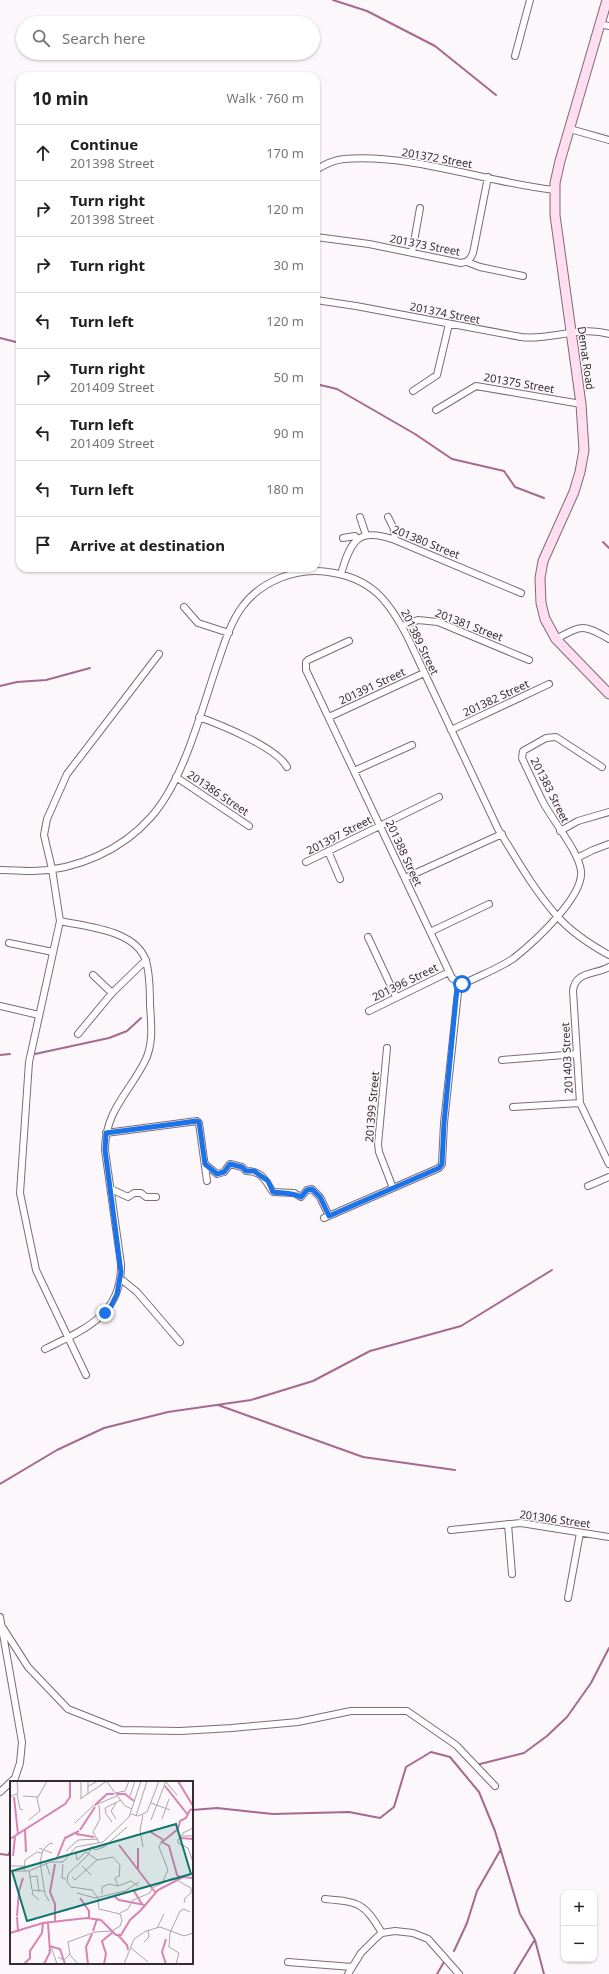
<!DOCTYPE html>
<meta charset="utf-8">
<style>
:root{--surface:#fff;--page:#f2f2f2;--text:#202124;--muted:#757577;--line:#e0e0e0}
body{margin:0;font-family:"Noto Sans",sans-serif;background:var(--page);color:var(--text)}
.controls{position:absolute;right:12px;bottom:12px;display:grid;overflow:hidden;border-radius:8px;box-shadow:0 1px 3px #0004}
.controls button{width:36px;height:36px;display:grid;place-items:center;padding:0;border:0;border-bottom:1px solid var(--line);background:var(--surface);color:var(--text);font:20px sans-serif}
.stop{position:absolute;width:12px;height:12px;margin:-9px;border:3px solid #1a73e8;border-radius:50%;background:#fff}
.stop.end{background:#1a73e8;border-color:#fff;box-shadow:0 1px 4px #0008}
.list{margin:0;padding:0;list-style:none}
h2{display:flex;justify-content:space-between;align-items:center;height:52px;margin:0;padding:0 16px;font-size:17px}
h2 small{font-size:13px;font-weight:400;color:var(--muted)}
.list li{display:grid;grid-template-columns:26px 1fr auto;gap:12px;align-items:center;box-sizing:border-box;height:56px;padding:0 16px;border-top:1px solid var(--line)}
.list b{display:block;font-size:15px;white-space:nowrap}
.list p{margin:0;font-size:13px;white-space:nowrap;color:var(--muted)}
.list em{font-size:13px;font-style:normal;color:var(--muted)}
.icon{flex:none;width:22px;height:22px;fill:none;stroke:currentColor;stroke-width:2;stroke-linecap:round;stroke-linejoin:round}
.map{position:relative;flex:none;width:609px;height:1974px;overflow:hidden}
.search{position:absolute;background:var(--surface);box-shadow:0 1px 3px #0004;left:16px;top:16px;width:304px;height:44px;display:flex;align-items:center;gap:10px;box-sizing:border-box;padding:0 14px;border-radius:22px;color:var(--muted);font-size:15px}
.panel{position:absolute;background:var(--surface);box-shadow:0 1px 3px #0004;left:16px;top:72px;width:304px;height:500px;border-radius:12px}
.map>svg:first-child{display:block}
</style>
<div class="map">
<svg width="609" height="1974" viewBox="0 0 609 1974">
<rect width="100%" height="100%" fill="#fcf7fa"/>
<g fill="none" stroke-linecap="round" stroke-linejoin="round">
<path stroke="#a7698d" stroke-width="2" d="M333,0L367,11L435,46L496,95
M0,338L20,343
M316,384L337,389L415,434L452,459L504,471L515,487L544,498
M603,542L609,548
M0,686L17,682L46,680L90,668
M35,1054L109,1038L127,1031L141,1018
M0,1055L10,1054
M218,1405L363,1457L455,1470
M0,1484L57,1450L104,1428L168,1412L251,1400L313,1381L370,1351L461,1326L552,1270
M476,1765L524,1753L547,1736L567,1717L591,1683L609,1648
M192,1810L217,1808L273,1814L349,1812L380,1818L394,1807L406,1767L431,1752L450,1757L479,1792L495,1831L520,1914L535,1940L544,1974
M0,1854L8,1855L11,1850
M454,1951L467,1923L477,1891L501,1849
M437,1974L444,1962
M514,1974L534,1941"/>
<g stroke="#7f6a75" stroke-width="8">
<path id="street" d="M600,24L609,26
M515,56L530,0
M570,129L609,140
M316,170C325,164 334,160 344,159C411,153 488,183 555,190
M316,237L369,244L461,263C468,262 470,260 473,253L488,177
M412,253L420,208
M467,262L480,267L523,276
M316,300L356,306L521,337C550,341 580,325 609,334
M413,391L437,375L449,324
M436,410L476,386L581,404
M360,517L366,535
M388,517L394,529L395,540
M343,538L355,536L357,540
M341,574C351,539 359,527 395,540L521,593
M184,607L198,623L229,633
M402,626L418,620L438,622L529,660
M556,639C582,625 583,624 609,639
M349,641L308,660L306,662V670L452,978L459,983H465C481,975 500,968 514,958C533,943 584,897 581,871C579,852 553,821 543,802C536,788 529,773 522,758L523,751L546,738L556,737L602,767
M199,717C221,725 276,747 287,767
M329,717L424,673
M451,730L549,684
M354,771L412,745
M176,777L249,826
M560,831L578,821L609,812
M328,851L340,879
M577,858L593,850L609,844
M306,862L439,797
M0,870C11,870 22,871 33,871C77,870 122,850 151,817C185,779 202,707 219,659C225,641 231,622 242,607C261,581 297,567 328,572C372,578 389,601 408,638L498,829C516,858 534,890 557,916C571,932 591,945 609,955
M405,878L502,834
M430,932L489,904
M368,937L396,997
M9,943L53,952
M609,967C595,975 575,971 573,991L580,1103L609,1164
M93,975L112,993
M0,1006L39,1015
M369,1011L449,972
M78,1034L112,993L146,960
M387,1048L378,1144L379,1152L393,1188
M502,1060L577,1054
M513,1107L580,1103
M106,1133L197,1121L199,1123L207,1181
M205,1164L217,1174L224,1172L230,1164L242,1167L246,1171C263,1171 265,1181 273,1192L294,1193L301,1197L307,1190L312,1189L320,1197L329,1216
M588,1186L609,1177
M111,1189L128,1197L134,1193H141L146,1197H156
M324,1218L439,1168L442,1164L444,1123L459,983
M121,1279L137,1292L180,1342
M45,1349C85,1329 122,1315 121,1264L105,1150C105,1111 129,1093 145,1061C154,1043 151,1023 150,1004C150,990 150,975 146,961C136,930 88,927 60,921
M86,1375L36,1270L20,1193L29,1062L60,921L52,869L44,835L47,819L67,774L159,654
M508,1524L512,1574
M451,1530L521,1523L609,1537
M568,1598L580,1533
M0,1617L22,1742L20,1763L15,1778L0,1792
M3,1628L28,1667L68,1709L121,1730L180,1731L232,1728L298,1722L351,1711H407L456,1745L495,1786
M325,1899C360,1902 364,1903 382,1933
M288,1962L352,1967
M348,1974L361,1953L376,1938L382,1933L395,1931L413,1933L428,1939L459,1974"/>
</g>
<g stroke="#7f6a75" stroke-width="11">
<path id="secondary" d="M607,0L560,161L555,183V215L581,404L584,450L580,472L574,492L543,561L540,578L541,603L545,619L556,639L609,694"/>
</g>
<use href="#street" stroke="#fff" stroke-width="6"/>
<use href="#secondary" stroke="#ffdef1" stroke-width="9"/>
</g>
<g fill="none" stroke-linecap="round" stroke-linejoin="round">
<path stroke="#1a73e8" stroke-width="5" d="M105,1313L111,1306L117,1294L121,1272L105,1150L106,1133L197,1121L199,1122L205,1164L217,1174L224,1172L230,1164L242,1167L246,1171H254L268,1181L273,1192C283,1194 291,1192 301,1197L307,1190L312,1189L320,1197L329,1216L439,1168L442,1164L444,1123L456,998L458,983L462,984"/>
</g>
<g text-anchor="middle" stroke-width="3" stroke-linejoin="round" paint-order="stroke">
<g font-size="11" fill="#362d32" stroke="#fcf7fa">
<text transform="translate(437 158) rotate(10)" y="4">201372 Street</text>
<text transform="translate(425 245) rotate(11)" y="4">201373 Street</text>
<text transform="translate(445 313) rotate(11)" y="4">201374 Street</text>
<text transform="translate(586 358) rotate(82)" y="4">Demat Road</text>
<text transform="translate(519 383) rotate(10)" y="4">201375 Street</text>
<text transform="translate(426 542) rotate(22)" y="4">201380 Street</text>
<text transform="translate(469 625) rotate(21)" y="4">201381 Street</text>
<text transform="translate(420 642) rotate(64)" y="4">201389 Street</text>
<text transform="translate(372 686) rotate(-25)" y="4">201391 Street</text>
<text transform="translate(496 698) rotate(-25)" y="4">201382 Street</text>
<text transform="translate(550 790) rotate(63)" y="4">201383 Street</text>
<text transform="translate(218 793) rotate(34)" y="4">201386 Street</text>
<text transform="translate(339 835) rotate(-27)" y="4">201397 Street</text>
<text transform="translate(404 853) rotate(65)" y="4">201388 Street</text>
<text transform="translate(405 982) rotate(-26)" y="4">201396 Street</text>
<text transform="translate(567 1058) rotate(-93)" y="4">201403 Street</text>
<text transform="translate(372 1107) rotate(-85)" y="4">201399 Street</text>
<text transform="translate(555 1519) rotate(8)" y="4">201306 Street</text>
</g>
</g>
<g transform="translate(10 1781)">
<rect width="183" height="183" fill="#fcf7fa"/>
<path fill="none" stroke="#d883b4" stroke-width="2" d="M168,0L183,25M155,5L178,34M107,13H115L124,20M4,16L8,53M85,24L97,13H104M15,49L16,71M70,49L85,26M139,50L152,58M66,53L84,56M170,57L183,58M0,58L55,23L60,16V0M109,64L145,111M128,67V89M3,75L5,56M47,77L55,57L69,50M171,97L167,94L159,65L152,61L168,48L170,40L176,37L180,29L183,28M124,110L132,123M104,115L109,119L135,124M70,117L79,130V138M7,135L9,110L13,97M7,136L8,151M45,141V123L40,111L45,83M83,150L87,138M0,152L33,142L77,137L91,139L106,154H111L120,139L131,129L148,109L173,96L183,97M108,154L117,164L118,169M156,158L152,171L156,183M39,165L50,168L55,183M14,183L20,177V170L32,152L33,142M34,183L40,171L38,142M78,183L76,166L82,153M94,183L96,173L92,160L103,151"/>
<path fill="none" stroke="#ada6aa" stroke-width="1" d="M71,0V17M97,1L115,25L122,28M156,1L167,14M77,6L88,0M105,12L115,10L119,0M7,13L10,28L13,29M78,13V0M13,15L28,16M120,15L125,0M0,16L8,12L7,0M70,18L97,0M106,22L101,30L106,38M141,22L160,29M89,24L90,38L83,51L89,62M121,33L128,35L137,31L149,0M126,35L137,0M152,38L159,18M19,39L30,30L27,18L37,0M141,39L156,0M102,41L96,33L95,27L111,19M65,42L83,25L107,15M183,47L173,52L168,59V62L178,67L183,81M170,55H183M82,66L85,69L94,66L117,46M133,66L130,49L133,34M29,67L42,72M56,70L68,59L88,58M87,79L103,76L110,84M36,82L40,94M53,83L52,97L56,98M0,85H14M72,85L81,94M0,90H19L40,81H53L66,66L93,61L119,36L131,0M14,90L15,79L27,71L32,72M19,90L22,109L34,110M20,96L27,95L29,111M62,96L65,99L87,79L76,71L67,79L66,72M109,96L110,84M153,100L158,89L149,66L153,57M108,105L105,97L109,95M23,110L22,113L29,119M67,112L85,117L115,110L129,101M92,113V106L99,103L108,105L121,100L128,105M39,120L35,113L30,81L33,69L40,62L43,63M110,132L118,128L123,119L140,112L142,107L163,97L181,107V112L175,117L174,122M147,147L154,133M134,161L139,156L138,149M121,167L138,181M38,170L42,168L47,183M48,176L54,179L60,173M68,183L60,174L58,161L85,151L102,150L110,145L112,139L110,133L89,128L88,117L82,109L61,106L57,101L58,93L78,74L82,65M114,183L124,158L136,150L150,146L174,155L183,152M166,183L169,172L159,166L160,152L170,130L174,128L180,131"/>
<path fill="#0f766e" fill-opacity="0.15" stroke="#0f766e" stroke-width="2" d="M166,43L181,93L17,140L2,90Z"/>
<rect width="183" height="183" fill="none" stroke="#362d32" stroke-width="2"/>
</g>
</svg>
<div class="controls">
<button>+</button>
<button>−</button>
</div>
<div class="stop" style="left:462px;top:984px"></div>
<div class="stop end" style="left:105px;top:1313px"></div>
<div class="search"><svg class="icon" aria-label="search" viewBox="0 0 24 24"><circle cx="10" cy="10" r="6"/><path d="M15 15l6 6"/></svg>Search here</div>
<section class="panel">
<h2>10 min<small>Walk · 760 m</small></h2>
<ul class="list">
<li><svg class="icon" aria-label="ahead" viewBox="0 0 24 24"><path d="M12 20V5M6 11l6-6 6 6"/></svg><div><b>Continue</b><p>201398 Street</p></div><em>170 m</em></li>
<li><svg class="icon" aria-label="right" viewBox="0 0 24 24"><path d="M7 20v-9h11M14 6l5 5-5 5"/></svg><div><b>Turn right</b><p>201398 Street</p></div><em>120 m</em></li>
<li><svg class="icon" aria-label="right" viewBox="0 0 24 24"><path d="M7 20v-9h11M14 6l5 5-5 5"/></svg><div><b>Turn right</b></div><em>30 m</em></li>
<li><svg class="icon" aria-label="left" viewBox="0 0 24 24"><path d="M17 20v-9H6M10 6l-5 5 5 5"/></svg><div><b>Turn left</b></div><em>120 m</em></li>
<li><svg class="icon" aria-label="right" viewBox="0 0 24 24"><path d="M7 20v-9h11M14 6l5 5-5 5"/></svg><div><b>Turn right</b><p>201409 Street</p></div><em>50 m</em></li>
<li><svg class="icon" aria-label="left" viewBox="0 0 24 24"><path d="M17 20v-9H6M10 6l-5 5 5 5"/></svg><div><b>Turn left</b><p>201409 Street</p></div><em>90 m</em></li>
<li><svg class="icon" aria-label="left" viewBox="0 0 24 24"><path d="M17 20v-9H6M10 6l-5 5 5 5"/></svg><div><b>Turn left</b></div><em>180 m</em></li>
<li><svg class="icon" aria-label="arrive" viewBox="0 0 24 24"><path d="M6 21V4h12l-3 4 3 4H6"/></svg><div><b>Arrive at destination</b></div></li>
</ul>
</section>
</div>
